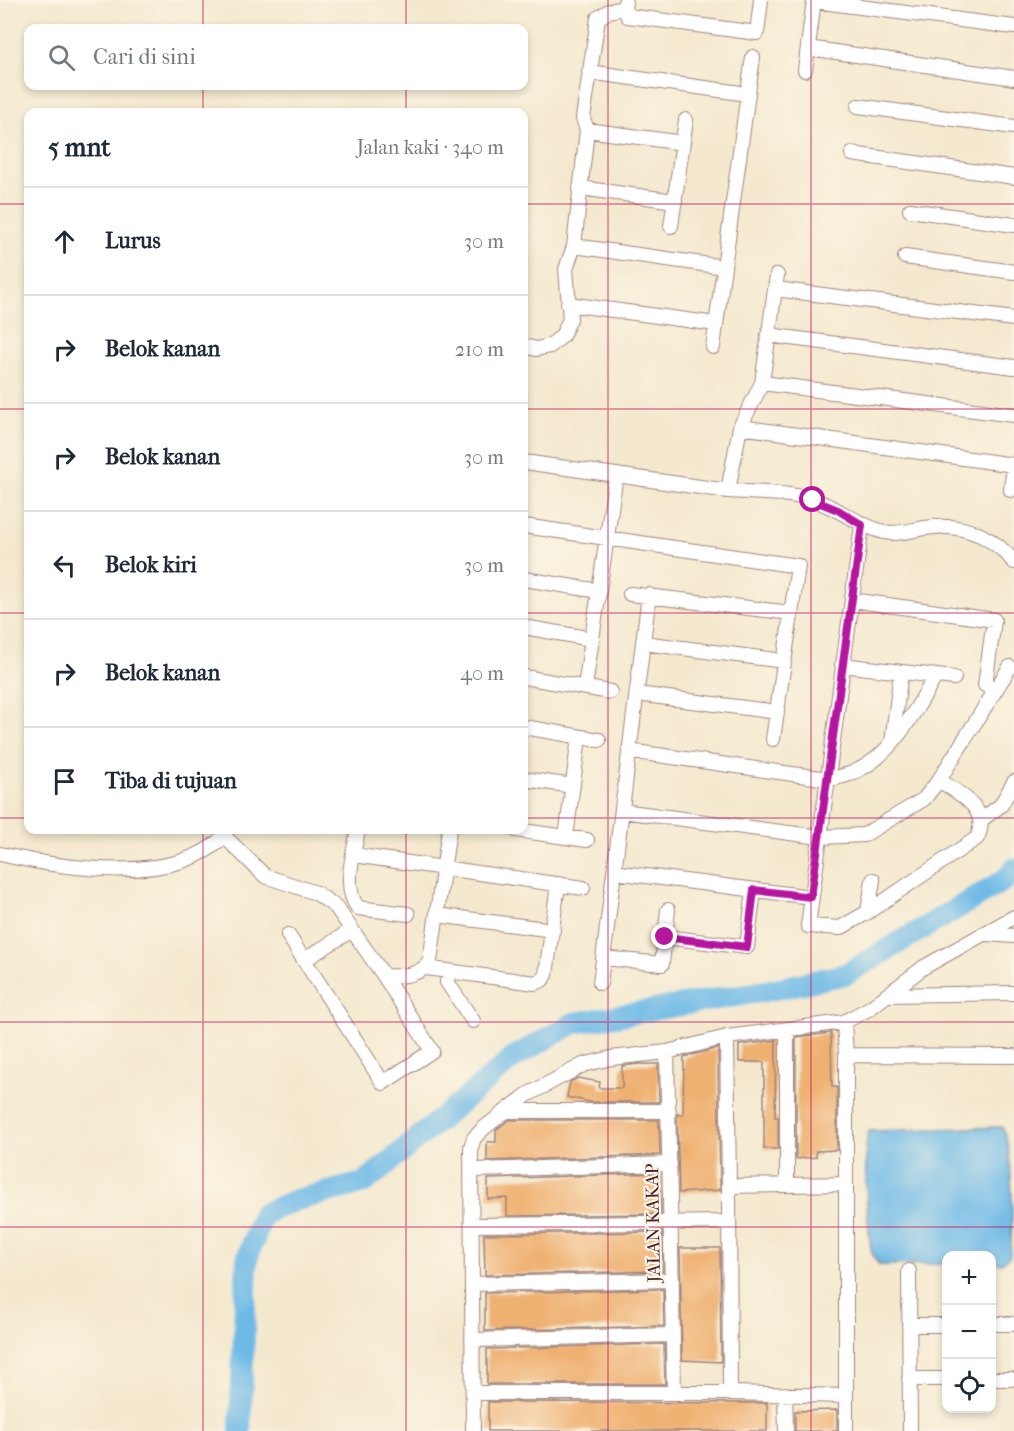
<!DOCTYPE html>
<html lang="id">
<meta charset="utf-8">
<style>
:root{--surface:#fff;--page:#f2f2f3;--text:#1f2937;--muted:#747a83;--line:#e0e1e3}
body{margin:0;font-family:"IM FELL French Canon",serif;background:var(--page);color:var(--text)}
.controls{position:absolute;right:18px;bottom:18px;display:grid;overflow:hidden;border-radius:12px;box-shadow:0 3px 9px #0003}
.controls button{width:54px;height:54px;display:grid;place-items:center;padding:0;border:0;border-bottom:2px solid var(--line);background:var(--surface);color:var(--text);font:30px sans-serif}
.stop{position:absolute;width:18px;height:18px;margin:-14px;border:4px solid #b5179e;border-radius:50%;background:#fff}
.stop.end{background:#b5179e;border-color:#fff;box-shadow:0 2px 6px #0008}
.list{margin:0;padding:0;list-style:none}
h2{display:flex;justify-content:space-between;align-items:center;height:78px;margin:0;padding:0 24px;font-size:26px}
h2 small{font-size:20px;font-weight:400;color:var(--muted)}
.list li{display:grid;grid-template-columns:39px 1fr auto;gap:18px;align-items:center;box-sizing:border-box;height:108px;padding:0 24px;border-top:2px solid var(--line)}
.list b{display:block;font-size:22px;white-space:nowrap}
.list em{font-size:20px;font-style:normal;color:var(--muted)}
.icon{flex:none;width:33px;height:33px;fill:none;stroke:currentColor;stroke-width:2;stroke-linecap:round;stroke-linejoin:round}
.map{position:relative;flex:none;width:1014px;height:1431px;overflow:hidden}
.search{position:absolute;background:var(--surface);box-shadow:0 3px 9px #0003;left:24px;top:24px;width:504px;height:66px;display:flex;align-items:center;gap:15px;box-sizing:border-box;padding:0 21px;border-radius:12px;color:var(--muted);font-size:22px}
.panel{position:absolute;background:var(--surface);box-shadow:0 3px 9px #0003;left:24px;top:108px;width:504px;height:726px;border-radius:12px}
.map>svg:first-child{display:block}
</style>
<div class="map">
<svg width="1014" height="1431" viewBox="0 0 1014 1431">
<rect width="100%" height="100%" fill="#fcf5e5"/>
<filter id="ink" filterUnits="userSpaceOnUse"><feTurbulence type="fractalNoise" baseFrequency=".0167" numOctaves="2"/><feDisplacementMap in="SourceGraphic" scale="12" xChannelSelector="R" yChannelSelector="G"/><feConvolveMatrix kernelMatrix="1 2 1 2 8 2 1 2 1" color-interpolation-filters="sRGB"/></filter>
<filter id="wash" filterUnits="userSpaceOnUse"><feTurbulence type="fractalNoise" baseFrequency=".008" numOctaves="4" result="noise"/><feDisplacementMap in="SourceGraphic" scale="24" xChannelSelector="R" yChannelSelector="G"/><feGaussianBlur stdDeviation="1.35" result="paint"/><feColorMatrix in="noise" values="0 0 0 0 0 0 0 0 0 0 0 0 0 0 0 0 0 1.4 0 .05"/><feComposite in="paint" operator="in"/></filter>
<g filter="url(#wash)">
<rect width="100%" height="100%" fill="#f4e9cf"/>
<path fill="#6ebae7" stroke="#5c6c89" stroke-width="1.5" d="M1002,1127C1014,1150 1013,1225 1010,1256L1002,1263H992V1256H946V1264L879,1265C877,1261 874,1257 872,1253C868,1235 862,1144 869,1131Z"/>
<g fill="none" stroke-linecap="round" stroke-linejoin="round">
<path stroke="#6ebae7" stroke-width="22" d="M240,1431L247,1259L263,1214L296,1200L364,1183L516,1056L574,1023L771,990L846,974L1005,880L1014,869"/>
</g>
<g id="blocks">
<path fill="#efb172" d="M831,1033L832,1087H837V1150L816,1151V1157L796,1159V1037Z
M776,1040L775,1117H778V1149H764V1062H739V1045Z
M718,1048L720,1190L679,1193L677,1114L683,1115L684,1057Z
M639,1064H658L659,1102H590L567,1097L570,1082L578,1078L600,1082L599,1088H622V1066Z
M509,1120H659L660,1155L487,1161V1142H496V1130Z
M660,1173L661,1214L507,1216V1198L488,1199V1179Z
M662,1232L663,1271L485,1275L484,1234Z
M680,1248H720L721,1362L682,1360Z
M663,1289L664,1326L485,1331V1293Z
M664,1344L665,1384H487V1349Z
M488,1402L767,1403V1431H488Z
M837,1410V1431H795V1411Z"/>
</g>
</g>
<g filter="url(#ink)">
<use href="#blocks" fill-opacity="0" stroke="#9f847d" stroke-width="1.5"/>
<g fill="none" stroke-linecap="round" stroke-linejoin="round">
<g stroke="#9f847d" stroke-width="16">
<path id="street" d="M814,1L1014,27
M625,2L624,8L628,16L757,33L761,0
M808,48L1014,78
M805,70L814,0
M589,72L748,94
M858,106L1014,127
M587,130L683,143
M852,154L1014,177
M580,188L675,201
M910,210L1014,225
M671,226L686,120
M574,246L724,267
M905,257L1014,272
M775,289L1014,319
M568,304L716,324
M768,335L1014,367
M524,346L536,349L550,346L562,336L570,319L566,269L574,246L587,130L583,118L598,18L609,11L624,8
M713,347L753,57
M762,383L1014,415
M740,427L1014,465
M524,462L616,475
M1011,490L1014,466
M728,491C756,493 787,492 814,500C839,508 859,526 884,532C898,535 912,530 925,528C961,523 991,534 1014,562
M862,525L808,926L840,928L868,912L873,880
M524,526L798,566L773,739
M524,579L599,591
M630,594L791,613
M852,600L994,620L985,685
M524,627L592,639
M643,643L784,661
M842,665L954,678
M524,677L610,692
M585,687L616,475L728,491L740,427L762,383L777,275
M637,694L777,712
M524,727L599,740
M892,742L901,672
M629,751L828,779C885,773 909,719 936,676
M524,779L573,786
M622,811L820,837L864,835L924,799L939,780L1010,667
M981,820L1001,805L1014,782
M358,830C354,852 342,888 358,908L408,914
M516,830L587,840
M566,837L579,737
M0,854C60,868 177,887 224,836L265,876L316,893L336,907L384,976C400,977 421,976 430,961L449,830
M354,855L583,888
M614,872L811,897
M868,912L977,838C991,809 960,794 939,780
M437,915L553,930
M987,934L1014,936
M288,935L383,1083L432,1051L384,976
M665,937L747,947L754,890
M603,958L662,964L668,910
M304,960L352,930
M426,968L535,983L542,980L546,975L558,884
M449,971L447,982L473,1021
M600,983L649,595
M888,995L1014,993
M844,1022L846,1055
M787,1030V1185
M727,1037L729,1186
M667,1052L674,1393
M506,1111H669
M473,1170L670,1164
M473,1225L729,1222
M909,1271L910,1431
M473,1284L672,1280
M992,1324H1012
M909,1325H946
M472,1340L673,1335
M909,1379H946
M992,1379H1011
M473,1393H730
M785,1394L786,1431
M845,1396L730,1393L729,1186L846,1184
M473,1431L471,1147L474,1138L484,1128L527,1095L583,1065L611,1058L667,1052L727,1037L844,1022L870,1008L924,967L1014,917
M846,1431V1055L1014,1056"/>
</g>
<use href="#street" stroke="#fff" stroke-width="14"/>
</g>
</g>
<g fill="none" stroke-linecap="round" stroke-linejoin="round" filter="url(#ink)">
<path stroke="#b5179e" stroke-width="8" d="M665,937L747,947L754,890L811,897L862,525L838,510L813,500"/>
</g>
<path fill="none" stroke="#c2185b" stroke-width="1.5" stroke-opacity="0.55" d="M203,0V28M406,0V28M608,0V1431M811,0V1431M203,86V112M406,86V112M0,204H28M524,204H1014M0,409H28M524,409H1014M0,613H28M524,613H1014M0,818H28M524,818H1014M203,830V1431M406,830V1431M0,1022H1014M0,1227H1014"/>
<g text-anchor="middle" stroke-width="4.5" stroke-linejoin="round" paint-order="stroke">
<g font-size="18" fill="#4a1f2b" stroke="#fcf5e5">
<text transform="translate(653 1223) rotate(-91)" y="6">JALAN KAKAP</text>
</g>
</g>
</svg>
<div class="controls">
<button>+</button>
<button>−</button>
<button><svg class="icon" aria-label="locate" viewBox="0 0 24 24"><circle cx="12" cy="12" r="6"/><path d="M12 2v4M12 18v4M2 12h4M18 12h4"/></svg></button>
</div>
<div class="stop" style="left:813px;top:500px"></div>
<div class="stop end" style="left:665px;top:937px"></div>
<div class="search"><svg class="icon" aria-label="search" viewBox="0 0 24 24"><circle cx="10" cy="10" r="6"/><path d="M15 15l6 6"/></svg>Cari di sini</div>
<section class="panel">
<h2>5 mnt<small>Jalan kaki · 340 m</small></h2>
<ul class="list">
<li><svg class="icon" aria-label="ahead" viewBox="0 0 24 24"><path d="M12 20V5M6 11l6-6 6 6"/></svg><div><b>Lurus</b></div><em>30 m</em></li>
<li><svg class="icon" aria-label="right" viewBox="0 0 24 24"><path d="M7 20v-9h11M14 6l5 5-5 5"/></svg><div><b>Belok kanan</b></div><em>210 m</em></li>
<li><svg class="icon" aria-label="right" viewBox="0 0 24 24"><path d="M7 20v-9h11M14 6l5 5-5 5"/></svg><div><b>Belok kanan</b></div><em>30 m</em></li>
<li><svg class="icon" aria-label="left" viewBox="0 0 24 24"><path d="M17 20v-9H6M10 6l-5 5 5 5"/></svg><div><b>Belok kiri</b></div><em>30 m</em></li>
<li><svg class="icon" aria-label="right" viewBox="0 0 24 24"><path d="M7 20v-9h11M14 6l5 5-5 5"/></svg><div><b>Belok kanan</b></div><em>40 m</em></li>
<li><svg class="icon" aria-label="arrive" viewBox="0 0 24 24"><path d="M6 21V4h12l-3 4 3 4H6"/></svg><div><b>Tiba di tujuan</b></div></li>
</ul>
</section>
</div>
